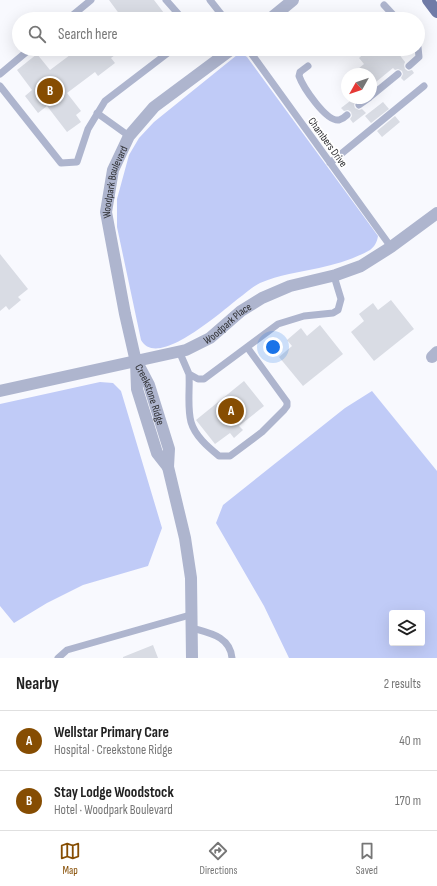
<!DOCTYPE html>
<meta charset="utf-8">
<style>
:root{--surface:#fff;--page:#f2f2f2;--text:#222;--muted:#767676;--line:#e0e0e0;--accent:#864d02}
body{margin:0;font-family:"Sofia Sans Condensed",sans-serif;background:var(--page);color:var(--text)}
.controls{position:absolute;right:12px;bottom:12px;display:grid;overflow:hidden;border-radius:4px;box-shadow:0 4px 16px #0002}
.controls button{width:36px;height:36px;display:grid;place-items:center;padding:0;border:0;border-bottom:1px solid var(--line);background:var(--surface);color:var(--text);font:20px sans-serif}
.compass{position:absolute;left:341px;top:68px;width:36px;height:36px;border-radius:50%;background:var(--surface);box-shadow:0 4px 16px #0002;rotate:230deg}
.you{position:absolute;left:273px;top:347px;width:14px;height:14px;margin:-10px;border:3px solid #fff;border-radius:50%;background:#1a73e8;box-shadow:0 0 0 6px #1a73e833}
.badge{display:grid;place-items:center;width:26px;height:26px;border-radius:50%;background:var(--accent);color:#fff;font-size:13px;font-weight:700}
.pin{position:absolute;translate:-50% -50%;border:2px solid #fff;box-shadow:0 1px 4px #0006}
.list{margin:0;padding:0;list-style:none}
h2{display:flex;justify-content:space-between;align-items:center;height:52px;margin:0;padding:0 16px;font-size:17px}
h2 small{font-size:13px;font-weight:400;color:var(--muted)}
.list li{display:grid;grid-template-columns:26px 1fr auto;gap:12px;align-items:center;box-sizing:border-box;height:60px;padding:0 16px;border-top:1px solid var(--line)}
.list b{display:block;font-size:15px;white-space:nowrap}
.list p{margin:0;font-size:13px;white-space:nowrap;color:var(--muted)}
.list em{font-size:13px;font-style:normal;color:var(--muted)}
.icon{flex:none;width:22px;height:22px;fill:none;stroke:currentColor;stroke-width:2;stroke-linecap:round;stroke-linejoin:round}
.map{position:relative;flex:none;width:437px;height:658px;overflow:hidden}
.search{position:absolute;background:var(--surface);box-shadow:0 4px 16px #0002;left:12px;right:12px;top:12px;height:44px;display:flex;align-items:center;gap:10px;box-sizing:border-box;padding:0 14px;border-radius:22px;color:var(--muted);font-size:15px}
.sheet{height:172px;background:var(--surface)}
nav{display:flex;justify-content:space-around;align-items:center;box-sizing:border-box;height:56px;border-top:1px solid var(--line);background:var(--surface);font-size:11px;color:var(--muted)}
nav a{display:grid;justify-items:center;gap:2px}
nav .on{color:var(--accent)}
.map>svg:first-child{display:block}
</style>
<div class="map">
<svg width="437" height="658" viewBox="0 0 437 658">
<rect width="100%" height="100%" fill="#f8f9fe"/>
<path fill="#c0cbf7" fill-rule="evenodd" d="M237,55H244L247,57L378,236C377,242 375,246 370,250C354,259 337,264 319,268C299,272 279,275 260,283C254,286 248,291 243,295C226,307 158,371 141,340L117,227V199L129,155L139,138L154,122Z
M100,382L113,383L121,391L162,528L148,566L83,585L47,603L14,623L0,606V404Z
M372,391L437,471V658H289L264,606L216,523L223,505L345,408ZM392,613H422V643H392Z"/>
<path fill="#d9dce4" d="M109,0H154L164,13L156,19H123Z
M78,49H123L111,58L115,63L98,76L95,72L67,93L81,111L76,115L81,122L67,132L47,106L38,113L25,96L32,90L17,70L37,54L50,70Z
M369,49H395L405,62L404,65L405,69L408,71L412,70L414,73L404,81L401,78L403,74L402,71L398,69L395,70L393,68L371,86V74H352L364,64L359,58Z
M354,98L356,101L354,105L355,108L359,110L362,109L366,113L353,123L350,119L352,116L351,112L348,110L344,111L341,108Z
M383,102L389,109L371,123L365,116Z
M395,116L400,122L382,137L377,131Z
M0,254L28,289L18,297L21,300L9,310L6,306L0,311Z
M391,300L414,329L374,361L351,332L364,321L359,314L373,303L378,310Z
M320,325L343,354L303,386L279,357L292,346L287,340L301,328L307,336Z
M244,381L264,406L239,426L243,430L234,438L230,433L215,444L196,420Z
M153,645L158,658H123V657Z"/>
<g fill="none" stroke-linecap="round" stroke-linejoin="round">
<path stroke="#aeb5ce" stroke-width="7" d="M166,0L181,17V19
M210,0L225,19
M384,5L397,19
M68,19L91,0
M248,49L391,247
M308,66L300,72L299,76C303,87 326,122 339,120C342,119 345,117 347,115
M409,66L419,57L418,47
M0,74L30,49
M0,86L61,163L77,162L88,129L105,101L173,49
M371,96L398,74
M359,105L369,98
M97,113L129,136
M330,163L424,86
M179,351L189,374L198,379H204L278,324L304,316L333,313L338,310L341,299L334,276
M189,374C190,389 187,407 191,422C195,436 208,447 219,456H230L262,432L284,410L287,406V402L247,347
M192,628C209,633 230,636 232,658
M58,658L67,650L190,615"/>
<g stroke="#aeb5ce" stroke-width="12">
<path d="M270,19L293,0"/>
<path d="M432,357L437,352"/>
<path id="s1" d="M138,364L149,385L169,449L168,467L185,538L191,578L192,658"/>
<path id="s2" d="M0,391L186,350L210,338L241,311L262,298L290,286L336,275L361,266L391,247L437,213"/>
<path id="s3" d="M168,467L157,453L137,389L136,362L125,314L106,212L113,170L129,136L154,107L232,49"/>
</g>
<path stroke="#707ba7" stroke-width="12" d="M428,0L437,12"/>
</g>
<g text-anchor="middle" stroke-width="3.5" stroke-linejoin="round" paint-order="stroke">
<g font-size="11" fill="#2e2f32" stroke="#fff">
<text transform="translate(328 142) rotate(54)" y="4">Chambers Drive</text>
<text dy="4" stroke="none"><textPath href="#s3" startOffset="296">Woodpark Boulevard</textPath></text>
<text dy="4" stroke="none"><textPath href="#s2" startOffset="240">Woodpark Place</textPath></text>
<text dy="4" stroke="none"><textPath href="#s1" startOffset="33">Creekstone Ridge</textPath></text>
</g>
</g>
</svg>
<div class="controls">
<button><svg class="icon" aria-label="layers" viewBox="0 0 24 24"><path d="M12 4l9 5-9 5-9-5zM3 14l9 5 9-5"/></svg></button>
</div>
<svg class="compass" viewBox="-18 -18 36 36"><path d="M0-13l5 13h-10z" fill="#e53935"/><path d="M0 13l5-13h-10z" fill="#767676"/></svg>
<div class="you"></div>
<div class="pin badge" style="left:231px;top:411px">A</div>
<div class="pin badge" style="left:50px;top:91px">B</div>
<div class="search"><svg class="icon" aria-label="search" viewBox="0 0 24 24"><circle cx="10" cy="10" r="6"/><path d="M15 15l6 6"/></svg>Search here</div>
</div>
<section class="sheet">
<h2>Nearby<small>2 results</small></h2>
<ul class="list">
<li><span class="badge">A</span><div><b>Wellstar Primary Care</b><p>Hospital · Creekstone Ridge</p></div><em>40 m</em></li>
<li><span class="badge">B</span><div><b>Stay Lodge Woodstock</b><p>Hotel · Woodpark Boulevard</p></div><em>170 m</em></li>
</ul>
</section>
<nav>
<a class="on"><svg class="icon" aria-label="map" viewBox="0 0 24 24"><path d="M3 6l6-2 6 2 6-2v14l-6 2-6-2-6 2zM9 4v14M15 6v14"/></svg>Map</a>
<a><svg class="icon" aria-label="directions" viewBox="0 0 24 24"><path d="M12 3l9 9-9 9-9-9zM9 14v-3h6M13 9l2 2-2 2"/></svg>Directions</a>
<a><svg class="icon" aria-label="saved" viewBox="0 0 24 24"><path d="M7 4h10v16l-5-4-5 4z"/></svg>Saved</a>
</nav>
